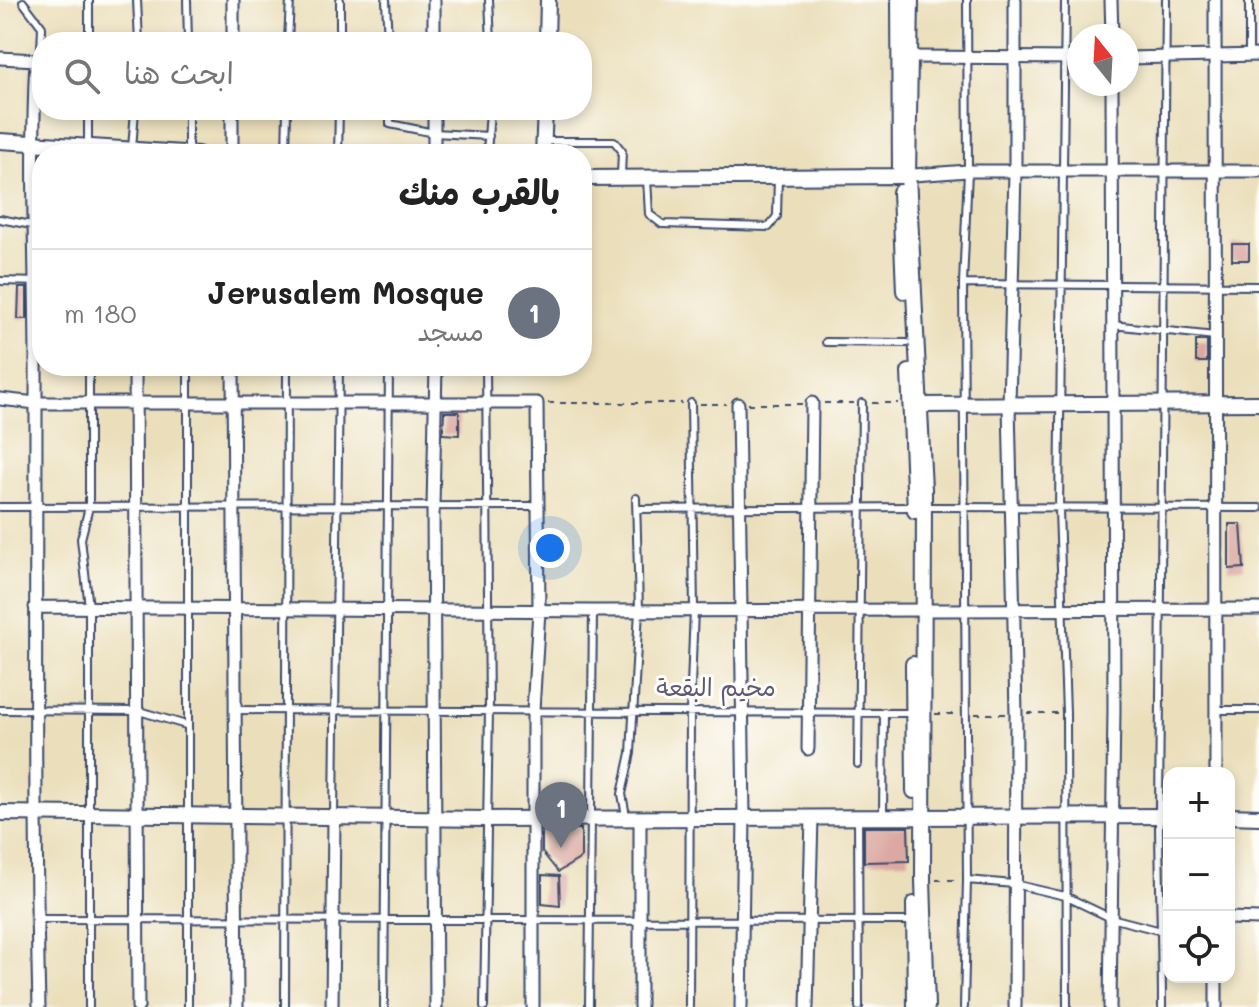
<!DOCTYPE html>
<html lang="ar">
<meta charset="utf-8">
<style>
:root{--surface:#fff;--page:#f2f2f2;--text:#222;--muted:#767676;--line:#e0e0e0;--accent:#b5179e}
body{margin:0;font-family:Mali,"Playpen Sans Arabic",sans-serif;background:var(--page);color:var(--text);direction:rtl}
.controls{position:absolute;right:24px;bottom:24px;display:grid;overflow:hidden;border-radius:16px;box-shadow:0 4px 12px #0003}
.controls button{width:72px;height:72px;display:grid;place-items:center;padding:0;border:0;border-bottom:2px solid var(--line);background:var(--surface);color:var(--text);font:40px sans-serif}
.compass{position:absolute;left:1067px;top:24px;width:72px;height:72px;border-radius:50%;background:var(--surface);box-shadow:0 4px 12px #0003;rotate:342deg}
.you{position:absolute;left:550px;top:548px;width:28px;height:28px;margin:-20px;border:6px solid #fff;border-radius:50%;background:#1a73e8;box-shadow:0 0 0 12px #1a73e833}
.badge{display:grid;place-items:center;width:52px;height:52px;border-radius:50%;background:var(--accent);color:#fff;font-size:26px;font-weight:700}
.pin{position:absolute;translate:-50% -66px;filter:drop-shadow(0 2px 4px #0008)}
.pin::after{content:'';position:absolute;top:42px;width:28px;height:24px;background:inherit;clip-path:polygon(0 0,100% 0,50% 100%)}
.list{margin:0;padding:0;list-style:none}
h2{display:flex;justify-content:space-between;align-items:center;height:104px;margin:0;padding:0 32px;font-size:34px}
h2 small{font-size:26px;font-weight:400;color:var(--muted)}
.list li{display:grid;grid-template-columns:52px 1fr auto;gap:24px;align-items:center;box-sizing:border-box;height:128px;padding:0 32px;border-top:2px solid var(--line)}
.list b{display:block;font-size:30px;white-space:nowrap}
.list p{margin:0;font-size:26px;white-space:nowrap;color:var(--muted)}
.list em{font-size:26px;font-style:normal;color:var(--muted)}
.icon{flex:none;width:44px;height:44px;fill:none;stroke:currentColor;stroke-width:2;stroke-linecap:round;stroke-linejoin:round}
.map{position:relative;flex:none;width:1259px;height:1007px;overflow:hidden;direction:ltr}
.search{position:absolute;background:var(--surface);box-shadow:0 4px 12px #0003;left:32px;top:32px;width:560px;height:88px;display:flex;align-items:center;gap:20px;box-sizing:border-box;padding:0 28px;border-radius:32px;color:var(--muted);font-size:30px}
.panel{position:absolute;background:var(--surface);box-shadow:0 4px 12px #0003;left:32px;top:144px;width:560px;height:232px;border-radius:32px;direction:rtl}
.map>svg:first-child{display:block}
</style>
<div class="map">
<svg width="1259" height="1007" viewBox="0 0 1259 1007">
<rect width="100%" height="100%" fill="#fdfcf7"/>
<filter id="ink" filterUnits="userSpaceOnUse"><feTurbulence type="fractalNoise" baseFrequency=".0125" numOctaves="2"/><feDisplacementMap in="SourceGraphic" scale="16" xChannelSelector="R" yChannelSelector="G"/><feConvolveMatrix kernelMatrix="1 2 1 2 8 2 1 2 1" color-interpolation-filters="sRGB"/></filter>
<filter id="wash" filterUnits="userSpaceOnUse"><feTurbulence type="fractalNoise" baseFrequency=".006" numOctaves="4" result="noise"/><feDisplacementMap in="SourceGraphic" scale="32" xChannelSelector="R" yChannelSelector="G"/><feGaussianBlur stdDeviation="1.8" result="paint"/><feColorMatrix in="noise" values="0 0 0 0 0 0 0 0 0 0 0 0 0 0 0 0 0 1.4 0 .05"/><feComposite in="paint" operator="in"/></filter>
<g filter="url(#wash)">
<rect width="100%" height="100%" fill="#ebdfbb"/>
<g id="blocks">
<path fill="#dba9a1" d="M1232,244H1249V260H1232Z
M19,288H27V319H18Z
M1196,341H1207V362H1196Z
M444,412H459V435L443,434Z
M1229,524H1241L1244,568L1229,569Z
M864,827H908L909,861L864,862Z
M542,829H581V858L558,872L542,852Z
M542,875L559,876L560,906L542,904Z"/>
</g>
</g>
<g filter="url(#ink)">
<use href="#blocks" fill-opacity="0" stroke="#3a496c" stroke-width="2"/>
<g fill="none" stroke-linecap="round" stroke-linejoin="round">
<g stroke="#3a496c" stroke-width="10">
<path id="service" d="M137,0L139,42
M187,0L188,42
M386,0L388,42
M489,0L491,42
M1065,0L1059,510L1066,713L1067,1007
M1249,0V55
M23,2L42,27L41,50L36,60
M89,42V0
M288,42L290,0
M340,42V0
M188,110V154
M390,110V124L434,133L489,136
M544,141H614L622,151L621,176
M132,149L135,110
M88,154V110
M286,154L287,110
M338,154L339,110
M487,154L490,110
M647,179L649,214L662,224L769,227L777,216L778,177
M0,219L42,227
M0,281L42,282
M963,284L1259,286
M1112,325L1215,336
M826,342L907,343
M188,366V1007
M0,507L539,506
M924,507L1259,508
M637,509L913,507
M0,710L139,711L186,725
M234,710L913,713
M1216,710H1259
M858,764L862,403
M626,816L622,794L631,753L639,610L636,498
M858,816L859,1007
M883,816L884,712
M334,817L339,366
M967,880L1014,884L1065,896L1111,918L1169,933
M37,919L913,921
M89,1007V607L81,539L89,507V366
M285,1007L287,366
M384,1007L389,366
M484,1007L489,710L486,366
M589,1007L593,611
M689,1007L690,711L694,610L691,403
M964,1007L967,880L963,284L968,171L967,0
M1162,1007C1162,942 1159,878 1159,813C1160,542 1162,271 1166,0"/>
</g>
<g stroke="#3a496c" stroke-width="15">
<path id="minor" d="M233,0V42
M434,0V42
M1111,0L1112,36
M1215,0L1216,773
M910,57L1079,58
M0,58L36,60C30,173 37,286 36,400C36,602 34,804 39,1007
M1127,58L1259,55
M434,110V154
M232,154V110
M900,176L968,171H1259
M135,366L138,1007
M233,366L237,1007
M0,399L36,403H537L539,610L533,711V1007
M738,404L744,817L741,1007
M35,607L593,611L1259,609
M808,749L812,403
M640,819V1007
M1229,918L1259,919
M1216,977V1007
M332,1007L334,817
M436,1007L433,507L436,366
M807,1007L812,817
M1015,1007L1016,714L1009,405L1015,172V0
M1110,1007L1114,710L1112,84"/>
</g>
<g stroke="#3a496c" stroke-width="18">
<path id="tertiary" d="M899,0L900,172
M911,0L908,175L924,489L923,880L927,1007
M547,42L548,0
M0,141L198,154
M543,154L545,110
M582,178L900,176
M900,192L904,291
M909,372L915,511
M921,405L1259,403
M913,664L914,791
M0,813L485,819L1169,816
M1229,816L1259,817
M914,904L915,1007"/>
</g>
<path stroke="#3a496c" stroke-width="2" stroke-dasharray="6 6" stroke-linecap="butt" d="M548,403H682
M824,403H854
M872,403H898
M700,404H726
M748,404H802
M1027,713H1057
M935,714H957
M975,714H1005
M936,880H958"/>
<use href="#service" stroke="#fff" stroke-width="6"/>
<use href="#minor" stroke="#fff" stroke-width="11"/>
<use href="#tertiary" stroke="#fff" stroke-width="14"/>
</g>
</g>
<g text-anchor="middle" stroke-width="6" stroke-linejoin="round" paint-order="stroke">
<g font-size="24" fill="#5e5a75" stroke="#fdfcf7">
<text x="716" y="696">مخيم البقعة</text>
</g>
</g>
</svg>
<div class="controls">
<button>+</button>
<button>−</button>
<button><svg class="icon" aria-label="locate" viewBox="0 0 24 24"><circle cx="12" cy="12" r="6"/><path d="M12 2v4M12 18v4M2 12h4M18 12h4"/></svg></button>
</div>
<svg class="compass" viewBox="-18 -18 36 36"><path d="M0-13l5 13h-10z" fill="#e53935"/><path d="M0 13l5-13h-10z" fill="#767676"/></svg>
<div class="you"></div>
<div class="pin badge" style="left:561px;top:848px;background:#6b7280">1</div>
<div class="search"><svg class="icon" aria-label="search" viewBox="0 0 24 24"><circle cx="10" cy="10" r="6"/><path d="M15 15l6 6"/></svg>ابحث هنا</div>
<section class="panel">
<h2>بالقرب منك<small></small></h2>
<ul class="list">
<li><span class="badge" style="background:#6b7280">1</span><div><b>Jerusalem Mosque</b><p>مسجد</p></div><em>180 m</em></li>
</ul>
</section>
</div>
